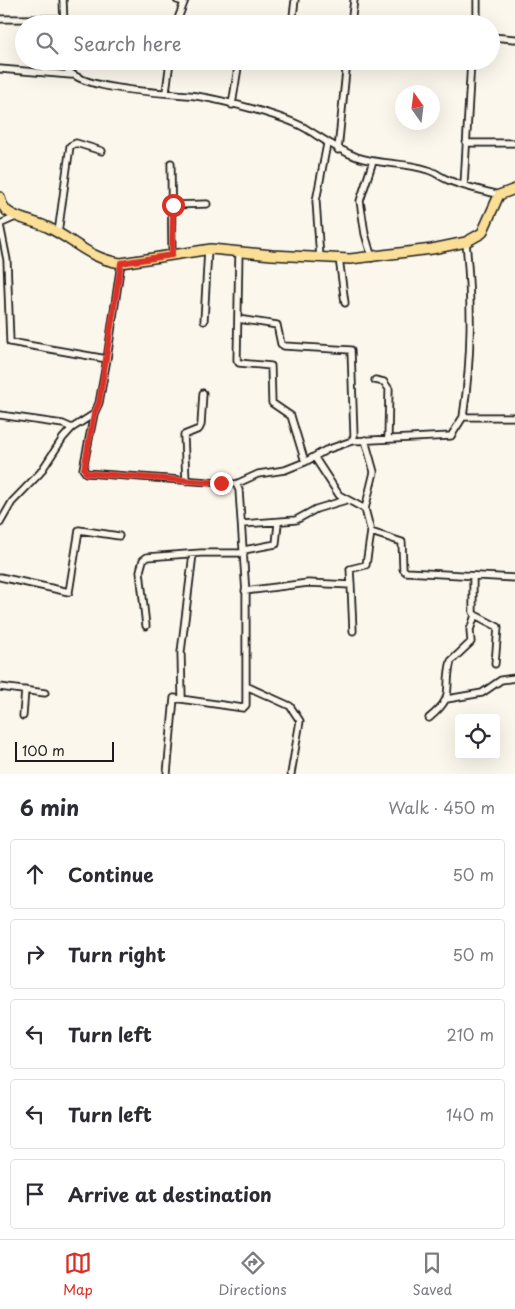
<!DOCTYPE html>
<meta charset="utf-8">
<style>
:root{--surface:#fff;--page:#f7f7f7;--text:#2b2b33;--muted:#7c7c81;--line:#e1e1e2;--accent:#d93025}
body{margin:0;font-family:"Playpen Sans",sans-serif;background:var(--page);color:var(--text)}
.controls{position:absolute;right:15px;bottom:15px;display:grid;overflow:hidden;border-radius:5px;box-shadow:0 5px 20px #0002}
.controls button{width:45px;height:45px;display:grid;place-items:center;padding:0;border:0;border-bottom:1px solid var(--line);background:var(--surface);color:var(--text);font:25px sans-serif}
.compass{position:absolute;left:395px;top:85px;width:45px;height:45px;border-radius:50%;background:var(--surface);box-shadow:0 5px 20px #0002;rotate:346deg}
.scale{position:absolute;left:15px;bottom:12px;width:99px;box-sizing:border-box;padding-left:5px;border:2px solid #1c1c1c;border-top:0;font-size:14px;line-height:18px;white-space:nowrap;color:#1c1c1c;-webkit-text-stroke:4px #fbf7ec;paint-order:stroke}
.stop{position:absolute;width:15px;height:15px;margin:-11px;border:4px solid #d93025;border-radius:50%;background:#fff}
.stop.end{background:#d93025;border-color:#fff;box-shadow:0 1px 5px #0008}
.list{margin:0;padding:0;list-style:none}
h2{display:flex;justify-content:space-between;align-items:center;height:65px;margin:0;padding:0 20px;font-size:21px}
h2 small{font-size:16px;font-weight:400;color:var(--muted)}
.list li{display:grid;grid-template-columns:32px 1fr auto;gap:15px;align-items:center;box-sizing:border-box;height:70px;margin:0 10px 10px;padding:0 10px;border:1px solid var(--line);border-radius:5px}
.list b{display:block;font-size:19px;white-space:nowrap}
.list em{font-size:16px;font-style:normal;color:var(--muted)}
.icon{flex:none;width:28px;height:28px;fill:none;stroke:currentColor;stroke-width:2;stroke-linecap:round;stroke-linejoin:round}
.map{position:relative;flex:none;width:515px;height:774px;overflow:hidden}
.search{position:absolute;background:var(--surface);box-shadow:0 5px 20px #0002;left:15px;right:15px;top:15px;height:55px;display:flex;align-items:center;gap:12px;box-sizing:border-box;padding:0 18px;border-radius:28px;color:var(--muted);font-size:19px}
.sheet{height:465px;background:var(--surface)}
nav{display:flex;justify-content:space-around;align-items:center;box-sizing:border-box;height:70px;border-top:1px solid var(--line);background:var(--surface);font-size:14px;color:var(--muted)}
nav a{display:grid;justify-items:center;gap:2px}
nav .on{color:var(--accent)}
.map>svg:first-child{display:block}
</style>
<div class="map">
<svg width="515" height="774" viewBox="0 0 515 774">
<rect width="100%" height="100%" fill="#fbf7ec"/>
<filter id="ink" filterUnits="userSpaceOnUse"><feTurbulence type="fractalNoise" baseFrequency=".02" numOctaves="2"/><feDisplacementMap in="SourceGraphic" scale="10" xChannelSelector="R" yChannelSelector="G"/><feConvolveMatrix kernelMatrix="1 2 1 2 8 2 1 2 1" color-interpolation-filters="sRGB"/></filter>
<g filter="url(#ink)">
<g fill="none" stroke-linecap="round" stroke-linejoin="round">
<g stroke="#1c1c1c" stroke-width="9">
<path id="minor" d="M63,0L64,24
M177,0L184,2
M0,19H63
M176,24L185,0
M292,24L295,0
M351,24L354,0
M477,24V0
M491,37L515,39
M64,61C65,92 171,92 196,96C222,100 282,115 305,128C323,139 336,149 357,157C380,165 405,162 428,170C435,172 441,177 448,180C464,187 482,190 499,195
M0,69L71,75
M166,92L170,61
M232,105L239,61
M466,143H515
M338,150L347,61
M171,163L172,255
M464,185L471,61
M173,205L207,204
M0,224L18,216
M0,225L7,260L10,342L107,359
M58,233L70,146L76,143L102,151
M239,251L237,360L239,363L271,366L272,403L291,416L305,462
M320,258L316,201L327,144
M339,258L345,303
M372,258L365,234L360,201L373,161
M204,321L208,249
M375,380L384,382L389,389L388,439
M94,414L83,469L86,473L236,484L239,490L246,594V705L243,708L174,698L167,774
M0,415L63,424L72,428
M463,417C472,355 472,304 466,242
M365,440L374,472L365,509
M352,441L451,436L463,417H515
M315,458L339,495L365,509L371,532L402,542L403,569L406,572L515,578
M186,481L184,435L199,429L201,425L203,393
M236,484L258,474L285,470L305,462L326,450L352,441L354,436L351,350L284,346L281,344L277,325L238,319
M0,523L12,502L40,473L63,438L72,428L94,414L99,403L107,359L121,263
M243,524L296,520L316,509L346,500
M244,550L276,544L278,523
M473,576V612L475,615L498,627L495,664
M0,577L69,592L79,530L119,536
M351,585L350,569L366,565L371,532
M245,591L308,583L351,585L353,631
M146,626L140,571L143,560L147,557L201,553H244
M246,686L290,706L300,721L291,774
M0,687L45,693
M182,698L181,652L193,554
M447,699L482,693L501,680L515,678
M23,716L25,690
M429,718C457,695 443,691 451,661L471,642L470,630L475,615"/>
</g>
<g stroke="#1c1c1c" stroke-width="12">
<path id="primary" d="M0,197C1,203 3,207 7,211C19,220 35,221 47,227C75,240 89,259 121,263L211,249L272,255L350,259L432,249L466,242L482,233L499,195L515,189"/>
</g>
<use href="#minor" stroke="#fbf7ec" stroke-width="5.5"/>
<use href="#primary" stroke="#fbdf96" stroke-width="9"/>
</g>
</g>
<g fill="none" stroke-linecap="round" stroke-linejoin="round" filter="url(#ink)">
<path stroke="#d93025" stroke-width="6" d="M173,205L172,255L121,263L99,403L94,414L84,469L86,473L221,483"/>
</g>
</svg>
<div class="controls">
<button><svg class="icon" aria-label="locate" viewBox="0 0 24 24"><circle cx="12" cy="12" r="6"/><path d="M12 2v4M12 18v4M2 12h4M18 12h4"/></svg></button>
</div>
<svg class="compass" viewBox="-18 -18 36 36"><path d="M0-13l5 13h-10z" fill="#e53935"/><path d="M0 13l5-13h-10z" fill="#7c7c81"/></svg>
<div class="scale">100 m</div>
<div class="stop" style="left:173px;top:205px"></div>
<div class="stop end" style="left:221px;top:483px"></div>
<div class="search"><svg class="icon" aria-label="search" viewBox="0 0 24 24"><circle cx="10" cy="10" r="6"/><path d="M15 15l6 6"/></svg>Search here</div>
</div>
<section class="sheet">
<h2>6 min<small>Walk · 450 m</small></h2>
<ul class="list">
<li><svg class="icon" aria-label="ahead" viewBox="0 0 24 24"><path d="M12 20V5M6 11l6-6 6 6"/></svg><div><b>Continue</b></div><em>50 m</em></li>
<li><svg class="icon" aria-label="right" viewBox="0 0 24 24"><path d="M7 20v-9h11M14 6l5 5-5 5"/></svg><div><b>Turn right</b></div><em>50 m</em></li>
<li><svg class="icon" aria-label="left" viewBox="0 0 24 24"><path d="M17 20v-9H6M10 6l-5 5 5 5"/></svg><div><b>Turn left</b></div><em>210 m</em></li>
<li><svg class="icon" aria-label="left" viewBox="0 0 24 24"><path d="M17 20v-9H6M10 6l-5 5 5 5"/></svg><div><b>Turn left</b></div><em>140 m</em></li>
<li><svg class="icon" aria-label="arrive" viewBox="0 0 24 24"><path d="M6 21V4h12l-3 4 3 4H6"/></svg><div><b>Arrive at destination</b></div></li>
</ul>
</section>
<nav>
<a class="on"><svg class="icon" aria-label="map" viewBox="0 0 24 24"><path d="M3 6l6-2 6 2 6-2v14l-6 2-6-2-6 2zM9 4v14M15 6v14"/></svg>Map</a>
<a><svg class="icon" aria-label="directions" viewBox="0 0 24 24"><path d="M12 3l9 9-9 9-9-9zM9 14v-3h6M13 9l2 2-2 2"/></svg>Directions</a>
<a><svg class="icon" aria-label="saved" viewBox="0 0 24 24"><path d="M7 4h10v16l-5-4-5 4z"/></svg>Saved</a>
</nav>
